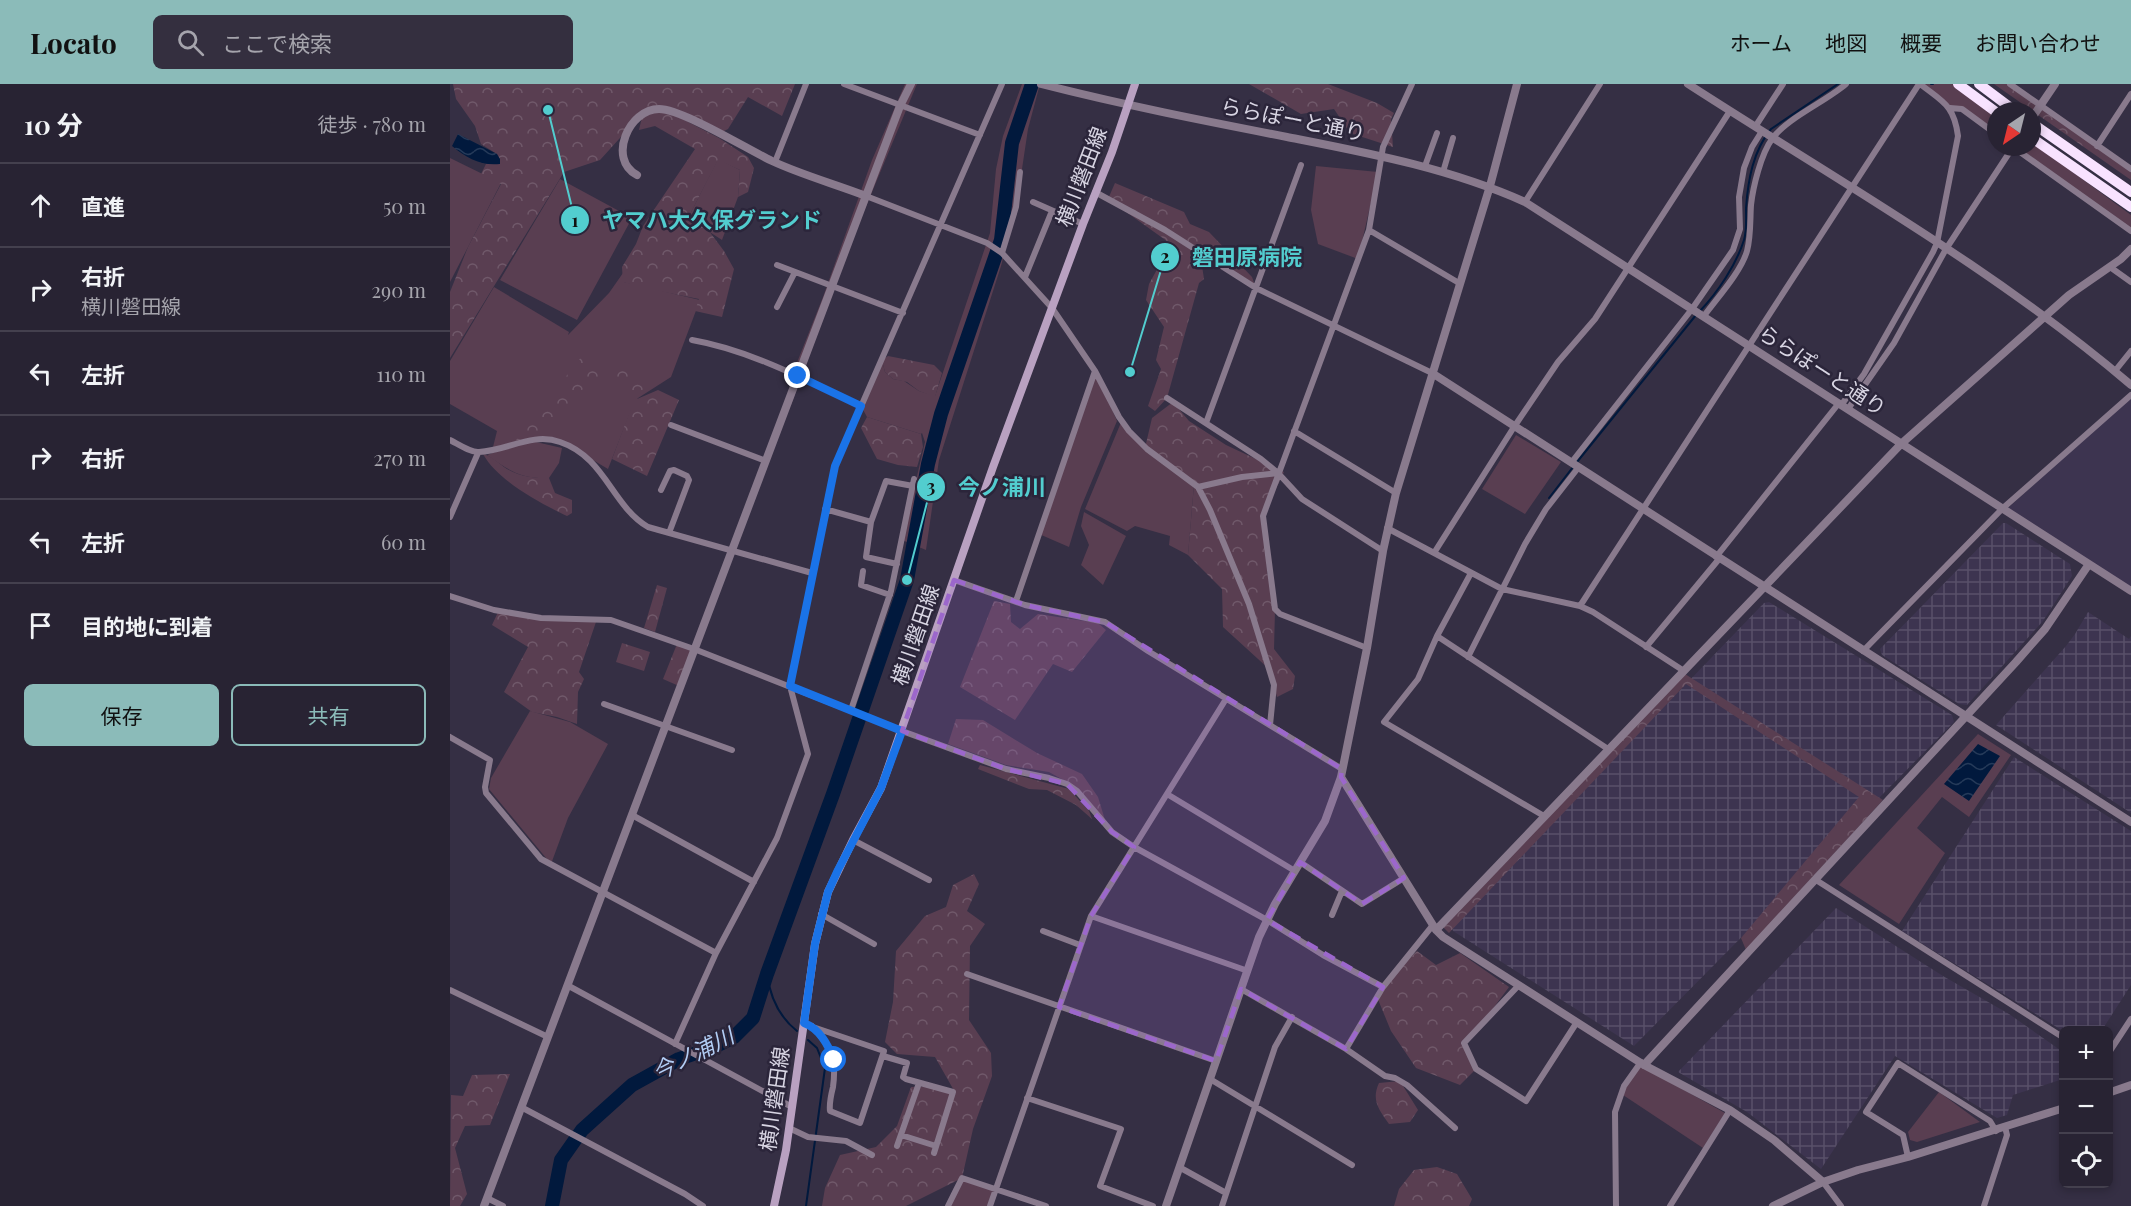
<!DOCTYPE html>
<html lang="ja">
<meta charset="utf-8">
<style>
:root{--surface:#282333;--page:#342f3f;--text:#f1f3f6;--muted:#a5a4ac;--line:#44404e;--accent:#8bbbb9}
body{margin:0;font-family:"Playfair Display","Noto Sans JP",serif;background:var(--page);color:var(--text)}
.controls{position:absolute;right:18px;bottom:18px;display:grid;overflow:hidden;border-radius:9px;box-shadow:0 3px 9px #0003}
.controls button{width:54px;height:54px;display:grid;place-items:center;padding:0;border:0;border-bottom:2px solid var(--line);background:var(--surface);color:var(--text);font:30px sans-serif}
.compass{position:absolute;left:1537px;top:18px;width:54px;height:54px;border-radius:50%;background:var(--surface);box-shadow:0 3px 9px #0003;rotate:215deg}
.stop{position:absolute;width:18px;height:18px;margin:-14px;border:4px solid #1a73e8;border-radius:50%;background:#fff}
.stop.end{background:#1a73e8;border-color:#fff;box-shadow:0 2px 6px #0008}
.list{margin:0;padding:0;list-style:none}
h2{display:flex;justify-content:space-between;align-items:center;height:78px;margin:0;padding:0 24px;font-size:26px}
h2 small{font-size:20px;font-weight:400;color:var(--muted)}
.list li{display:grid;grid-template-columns:39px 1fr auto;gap:18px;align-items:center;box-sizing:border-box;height:84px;padding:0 24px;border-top:2px solid var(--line)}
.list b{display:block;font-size:22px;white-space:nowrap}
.list p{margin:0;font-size:20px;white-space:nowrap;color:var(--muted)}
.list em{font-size:20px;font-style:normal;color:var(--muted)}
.actions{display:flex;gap:12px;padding:18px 24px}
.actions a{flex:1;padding:14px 0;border:2px solid var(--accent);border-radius:9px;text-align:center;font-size:21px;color:var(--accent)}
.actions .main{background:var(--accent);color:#111}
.icon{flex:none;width:33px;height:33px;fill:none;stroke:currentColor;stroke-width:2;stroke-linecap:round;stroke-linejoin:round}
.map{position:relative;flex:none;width:1681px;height:1122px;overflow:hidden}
header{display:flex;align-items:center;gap:36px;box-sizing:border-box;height:84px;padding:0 30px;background:var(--accent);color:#111}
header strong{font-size:28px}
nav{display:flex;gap:33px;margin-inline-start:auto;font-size:21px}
.search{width:420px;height:54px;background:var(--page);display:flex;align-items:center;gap:15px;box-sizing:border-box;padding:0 21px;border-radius:9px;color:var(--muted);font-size:22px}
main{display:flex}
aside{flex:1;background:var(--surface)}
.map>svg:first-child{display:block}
</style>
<header>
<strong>Locato</strong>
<div class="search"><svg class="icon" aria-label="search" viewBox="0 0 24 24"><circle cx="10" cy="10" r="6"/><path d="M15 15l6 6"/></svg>ここで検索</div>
<nav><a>ホーム</a><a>地図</a><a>概要</a><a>お問い合わせ</a></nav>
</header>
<main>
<aside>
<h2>10 分<small>徒歩 · 780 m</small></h2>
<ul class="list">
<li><svg class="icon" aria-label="ahead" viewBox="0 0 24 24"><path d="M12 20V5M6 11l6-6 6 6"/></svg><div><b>直進</b></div><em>50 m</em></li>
<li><svg class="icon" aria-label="right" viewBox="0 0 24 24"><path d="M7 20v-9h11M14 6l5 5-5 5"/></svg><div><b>右折</b><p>横川磐田線</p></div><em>290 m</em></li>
<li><svg class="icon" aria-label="left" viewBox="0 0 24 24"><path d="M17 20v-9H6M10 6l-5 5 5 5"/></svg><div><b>左折</b></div><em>110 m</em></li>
<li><svg class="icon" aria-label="right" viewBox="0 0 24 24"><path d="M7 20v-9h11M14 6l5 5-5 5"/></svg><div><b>右折</b></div><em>270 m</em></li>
<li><svg class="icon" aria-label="left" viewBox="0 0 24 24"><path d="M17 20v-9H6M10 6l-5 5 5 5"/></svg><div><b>左折</b></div><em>60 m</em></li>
<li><svg class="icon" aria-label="arrive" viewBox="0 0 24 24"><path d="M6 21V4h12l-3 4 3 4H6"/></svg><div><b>目的地に到着</b></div></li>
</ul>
<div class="actions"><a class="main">保存</a><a>共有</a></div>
</aside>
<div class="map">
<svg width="1681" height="1122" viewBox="0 0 1681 1122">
<defs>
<pattern id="industrial-grid" width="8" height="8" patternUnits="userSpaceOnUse" patternTransform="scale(1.5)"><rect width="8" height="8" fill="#3d3450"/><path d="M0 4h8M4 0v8" fill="none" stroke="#585069"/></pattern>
<pattern id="forest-crowns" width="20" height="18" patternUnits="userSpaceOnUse" patternTransform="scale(1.5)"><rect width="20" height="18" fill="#593e51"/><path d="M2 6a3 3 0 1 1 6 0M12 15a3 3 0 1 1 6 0" fill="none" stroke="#70596a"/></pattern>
<pattern id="water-waves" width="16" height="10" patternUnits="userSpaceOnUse" patternTransform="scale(1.5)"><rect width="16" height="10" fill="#01193d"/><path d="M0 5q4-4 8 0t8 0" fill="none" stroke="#253a59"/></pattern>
</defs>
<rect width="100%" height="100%" fill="#352f44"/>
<path fill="#3d3450" d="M1681,311V508L1556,426Z"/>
<path fill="url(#industrial-grid)" d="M1553,439H1556L1620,480L1622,492L1593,537L1517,621L1509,620L1432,571L1430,565Z
M1319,518L1502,631L1504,638L1184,962L1003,847L1002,843L1314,519Z
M1638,528L1679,555L1681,552V729L1546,641L1616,562L1625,550Z
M1564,673L1681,747V901L1652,946L1613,947L1452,847Z
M1386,824L1493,892L1559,930L1613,968V995L1563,1011L1557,1031L1547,1034L1445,972L1371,1085L1297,1028L1228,988Z"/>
<path fill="#593e51" d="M455,0H467L407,144L341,321L336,319L346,281L373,213L422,76Z
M572,0H590L578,45L566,125L551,182L489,376L476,466L452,456L475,358L472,349L471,350L417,333L411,322L432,276L435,288L443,295L454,297L469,307L485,312L540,149L546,85L553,52Z
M1470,0H1503L1546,32V47L1512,25L1500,24Z
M1582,58L1681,131V147L1568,63H1582Z
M0,74L51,99L0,198Z
M268,75L290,86L288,113L272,156L238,134Z
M866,82L928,88L908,175L868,160L861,126Z
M110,95L182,134L127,236L50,196Z
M173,189L174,198L250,216L221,293L185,316L158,385L126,366L100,356L86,358L112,364L109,379L99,394C70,395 60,387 37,371L69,360L43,363L47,347L0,320V277L44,203L119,248L118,251L159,209Z
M645,287L667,337L631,423L619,463L589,450Z
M672,336L697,365L744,401L738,471L719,461L720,452L685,442L677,447L635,425Z
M1066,351L1111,378L1075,430L1032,405Z
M634,428L676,452L653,501L631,481L639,461L631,442Z
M80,627L120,638L158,660L118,734L101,780L39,705L41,694Z
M1528,650L1561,671L1519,733L1492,713L1467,744L1495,769L1449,840L1389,801Z
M1191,982L1275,1029L1253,1064L1173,1011L1176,999Z
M1489,1008L1530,1038L1467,1058L1460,1056L1458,1048Z
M512,1094L546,1104L540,1122H498Z"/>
<path fill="url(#forest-crowns)" d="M3,0H345L332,32L298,13L278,45L272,48L220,26L209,29L219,28L269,54L298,73L304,84L298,108L288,113L290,86L268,76L238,134L259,147L274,167L284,185L272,233L245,227L249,215L194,204L173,198L172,183L186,160L193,142L245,65L205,42L189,46L192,33H189L150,76L114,88L0,274V208L18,163L51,100L31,90L36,80H49L47,70L31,60L25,42L6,15Z
M799,0H878L927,19L944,29L941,35L943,63L900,49L884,25L851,30Z
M1544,0H1563L1681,84V96Z
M665,99L734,128L740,140L759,148L802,193L806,204L750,169L754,195L749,199L717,314L705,327L698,322L711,285L706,276L714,243L696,216L699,200L721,160L658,115Z
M132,272L199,295L187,315L208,306L229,316L197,392L162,375L183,319L176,310L154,296C124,300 113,333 100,356L63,360Z
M438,272L484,281L492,289L485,313L469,307L457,298L443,295L435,288L432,276Z
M723,318L739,337L776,361L834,388L813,432L816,455L817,487L825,525L824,565L845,592L843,605L827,613L819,585L773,543L772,505L738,471L744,401L695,364L702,334Z
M417,333L471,350L473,363L467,383L448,381L427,375L411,344Z
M33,370C42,372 49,380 57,385C71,393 83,394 99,394L105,409L122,416V429L117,432C90,419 48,397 33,370Z
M207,501L217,504L205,548L194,544Z
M544,517L560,520L561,538L570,545L588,530L648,539L656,546L622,588L603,580L565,636L510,603Z
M49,526L116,536L147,535L129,588L134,595L128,608L127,640L107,633L82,628L54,608L78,563L42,541Z
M172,559L200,568L194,587L166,578Z
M227,560L243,566L229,602L213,595Z
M1235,590L1433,716L1296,866L1291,854L1409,713L1236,600L999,849L990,840Z
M506,635L533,636L587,669L632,690L648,713L655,736L639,720L626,703L599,688L556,681L498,660Z
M530,681L619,705L639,727L642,735L626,721L597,706L579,705L528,685Z
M524,790L529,800L517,827L535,840L520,862L519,936L541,969L542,992L523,1045L512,1094L456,1122H372L375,1104L390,1071L426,1063L447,1042L461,1003L487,1002L506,1010L485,973L447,970L435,958L443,918L446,867L475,832L496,823L503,801Z
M967,867L986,881L1010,869L1059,903L1030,942L1014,959L1026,985L1010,1001L966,984L941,947L927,913L948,885Z
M60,990L40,1041L15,1042L5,1064L17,1110L10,1122H0L1,1011L13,1012L22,991Z
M950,997L968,1026L960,1038L939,1040C929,1026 921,1016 929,999Z
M987,1083L1007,1090L1022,1115L1019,1122H944L949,1105L964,1086Z"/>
<path fill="url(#water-waves)" d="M8,50L47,70L50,75V80C30,82 17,74 2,62Z
M1528,660L1550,672L1519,717L1494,700Z"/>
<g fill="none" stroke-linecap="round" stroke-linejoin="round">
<path stroke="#01193d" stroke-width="2" d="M1481,0H1483
M1250,227C1268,208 1286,181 1294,156C1297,146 1296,134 1296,124C1298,96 1303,67 1321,45L1388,0
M1127,378L1246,231
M1099,414L1123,383
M317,890C320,913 328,932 347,947
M356,1122L375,984L367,964L358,956"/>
<path stroke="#01193d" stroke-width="14" d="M102,1122L111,1076L132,1046L182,1001L229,975L264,963L284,953L303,934L317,890L383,710L457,496L478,380L491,330L551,156L562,59L582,0"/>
<path stroke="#897a8d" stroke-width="6" d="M394,0L530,51
M1560,0L1681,85
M1500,24L1512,25L1546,50
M1305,43L1333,0
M1647,62L1681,10
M1563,63L1681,147
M325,78L356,0
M975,82L987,49
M993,88L1003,54
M645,108L715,146L806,204L982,289
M416,112L537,159L552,169L602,224L645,287L669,333L679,347L697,365L748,403L760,426L799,520L824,601L820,641
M583,118L633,140
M1075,118L1150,0
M919,146L1009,199
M552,169L566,123L570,88
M327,181L453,229
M1660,183L1681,198
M575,193L602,127
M327,223L345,188
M1254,232C1267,214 1291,188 1297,167C1301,152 1300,136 1301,121C1303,103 1311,70 1322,55C1337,34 1375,18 1396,0
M242,256C300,266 358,297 411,322
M1665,287L1681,267
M717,314L811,375L828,389L852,415L933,467
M1392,320L1414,290L1483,168L1487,159L1508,52C1504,21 1493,18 1470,0
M1398,325L1444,259L1496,165L1563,63
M756,339L851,81
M221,341L316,377
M844,347L946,409
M0,356C8,360 21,369 29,368C57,367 82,348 110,358C155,373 162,422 198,443L362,489
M1121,379L1242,225L1283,166L1290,145L1289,113L1294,84L1302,63L1312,47
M748,403L792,393L828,389
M211,406L220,387L224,386L237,392L239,396L219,449
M375,425L421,438
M0,433L28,369
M937,444L1052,505L1130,522L1143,528L1234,587
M984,469L1064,343L1108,278L1145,235L1280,27
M1266,473L1389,319
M447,480L416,473L421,438L436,397L463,402
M413,487L411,501L440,511
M1021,489L987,552L1158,665
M504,496L575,521L655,538L698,567L892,685
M0,512L44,526L91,534L161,536L244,565L452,647L556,685L599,694L617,700L627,707L662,748L684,763L817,836L873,871L933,903
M566,517L645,287
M1130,522L1469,0
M987,552L968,595L934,638L1094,732
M1196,563L1269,475
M917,564L830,530L825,525L813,432L919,146L933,63L962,0
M1413,567L1553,424L1681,311
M1018,573L1075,460L1096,425L1128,384
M154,620L282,666
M401,626L441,507L464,395
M0,653L40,676L35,703L36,709L91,775L266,869
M717,710L845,787
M182,731L304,798
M403,756L479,796
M850,778L912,820L954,794
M1366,796L1614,954
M371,830L424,860
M882,831L892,807
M641,832L798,887
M593,847L630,861
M517,890L766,977
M117,901L342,1023
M1069,901L1014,959L1026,985L1076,1017L1127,938
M791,905L896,965L935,992L945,994L957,1001L1005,1044
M0,906L98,953
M354,940L434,967L410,1039L380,1027C379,1019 381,1011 383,1003C387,974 381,963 362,942
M225,960L266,869L327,754L358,670L340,602L385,382L552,0
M896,965L933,903L983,841
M1658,970L1681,935
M433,972L457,979L453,993L456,995L503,1008L484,1069
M760,995L902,1081
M577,1014L671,1045L650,1102L703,1122
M71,1023L235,1110L253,1122
M339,1044L358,1053L396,1057L422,1071
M451,1051L486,1062
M447,1062L469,999
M1458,1073L1453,1051L1416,1028L1448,979L1540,1037L1546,1047
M729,1083L776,1109
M1373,1098L1391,1122
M37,1114L53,1122
M498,1122L512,1094L596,1122
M540,1122L641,832L776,615
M772,1122L825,963L842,933
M1166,1122L1165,1028L1174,1002L1191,978
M1220,1122L1280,1026
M1534,1122L1557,1051L1555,1043"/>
<path stroke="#897a8d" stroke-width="8" d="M591,0C673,21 755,37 837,53C918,69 999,84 1075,118L1681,507
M1238,0C1388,97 1545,185 1681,301
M1582,34L1605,0
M187,91C157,75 179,25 209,25C232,25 297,65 322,77C352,91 385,100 416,112
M982,289L1681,738
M891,693L986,846L993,853L1194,981L1280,1026L1324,1056L1373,1098
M986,846L1451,360L1619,211L1671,175L1681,165
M1194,981L1566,578L1595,545L1639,480
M1658,1009L1681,1001
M34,1122L450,22L461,0
M716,1122L809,853L825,820L875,737L891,693L917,564L933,467L946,409L1040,102L1067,0
M1323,1122L1373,1098L1408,1086L1458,1073L1614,1024"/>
<path stroke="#b9a1c1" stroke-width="8" d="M324,1122L336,1066L365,860L378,808L403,756L431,704L543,383L633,140L662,68L685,0"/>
<path stroke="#f8e2ff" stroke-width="10" d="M1508,0L1546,28
M1529,0L1565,27
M1582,39L1681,108
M1582,54L1681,123"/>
</g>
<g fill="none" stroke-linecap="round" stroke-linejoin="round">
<path stroke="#1a73e8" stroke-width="8" d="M348,292L411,322L385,382L340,602L452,647L431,704L388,786L378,808L365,860L354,939C370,945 378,961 384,976"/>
</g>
<path fill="#9c67cc" fill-opacity="0.2" stroke="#9c67cc" stroke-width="4.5" stroke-dasharray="12 8" stroke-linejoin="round" d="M504,496L575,521L655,538L892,685L891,693L954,794L912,820L850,778L817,836L933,903L896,965L791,905L766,977L609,923L641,832L684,763L662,748L617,700L556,685L452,647Z"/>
<g text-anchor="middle" stroke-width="5" stroke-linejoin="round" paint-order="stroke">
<g font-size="21" fill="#d8d5e3" stroke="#2b253a">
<text transform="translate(843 36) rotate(11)" y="7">ららぽーと通り</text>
<text transform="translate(632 93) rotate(-69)" y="7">横川磐田線</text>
<text transform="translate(1372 287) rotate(33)" y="7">ららぽーと通り</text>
<text transform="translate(466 551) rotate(-71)" y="7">横川磐田線</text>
<text transform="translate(325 1015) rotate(-82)" y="7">横川磐田線</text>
</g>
<g font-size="22" font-style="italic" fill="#b2cdf5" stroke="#2b253a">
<text transform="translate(243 970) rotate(-27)" y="8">今ノ浦川</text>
</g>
</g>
<path fill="none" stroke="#52cdcf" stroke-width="2" d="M98 26L125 136M680 288L715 173M457 496L481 403"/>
<g fill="#52cdcf" stroke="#2b253a" stroke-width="2">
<circle cx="98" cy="26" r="6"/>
<circle cx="680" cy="288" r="6"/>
<circle cx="457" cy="496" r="6"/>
<circle cx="125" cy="136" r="15"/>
<circle cx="715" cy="173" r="15"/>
<circle cx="481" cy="403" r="15"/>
</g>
<g font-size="18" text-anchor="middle" font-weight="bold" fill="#111">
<text x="125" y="143">1</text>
<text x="715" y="179">2</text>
<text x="481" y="409">3</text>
</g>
<g font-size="22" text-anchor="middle" font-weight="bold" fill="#52cdcf" stroke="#2b253a" stroke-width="5" stroke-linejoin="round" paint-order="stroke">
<text x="262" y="144">ヤマハ大久保グランド</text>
<text x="797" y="181">磐田原病院</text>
<text x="552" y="411">今ノ浦川</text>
</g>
</svg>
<div class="controls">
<button>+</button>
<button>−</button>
<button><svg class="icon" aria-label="locate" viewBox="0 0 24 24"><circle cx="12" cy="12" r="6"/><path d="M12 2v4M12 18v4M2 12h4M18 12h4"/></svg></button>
</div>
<svg class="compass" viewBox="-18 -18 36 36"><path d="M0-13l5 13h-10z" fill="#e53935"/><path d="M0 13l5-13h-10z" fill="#a5a4ac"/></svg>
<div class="stop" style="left:384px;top:976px"></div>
<div class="stop end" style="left:348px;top:292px"></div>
</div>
</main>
